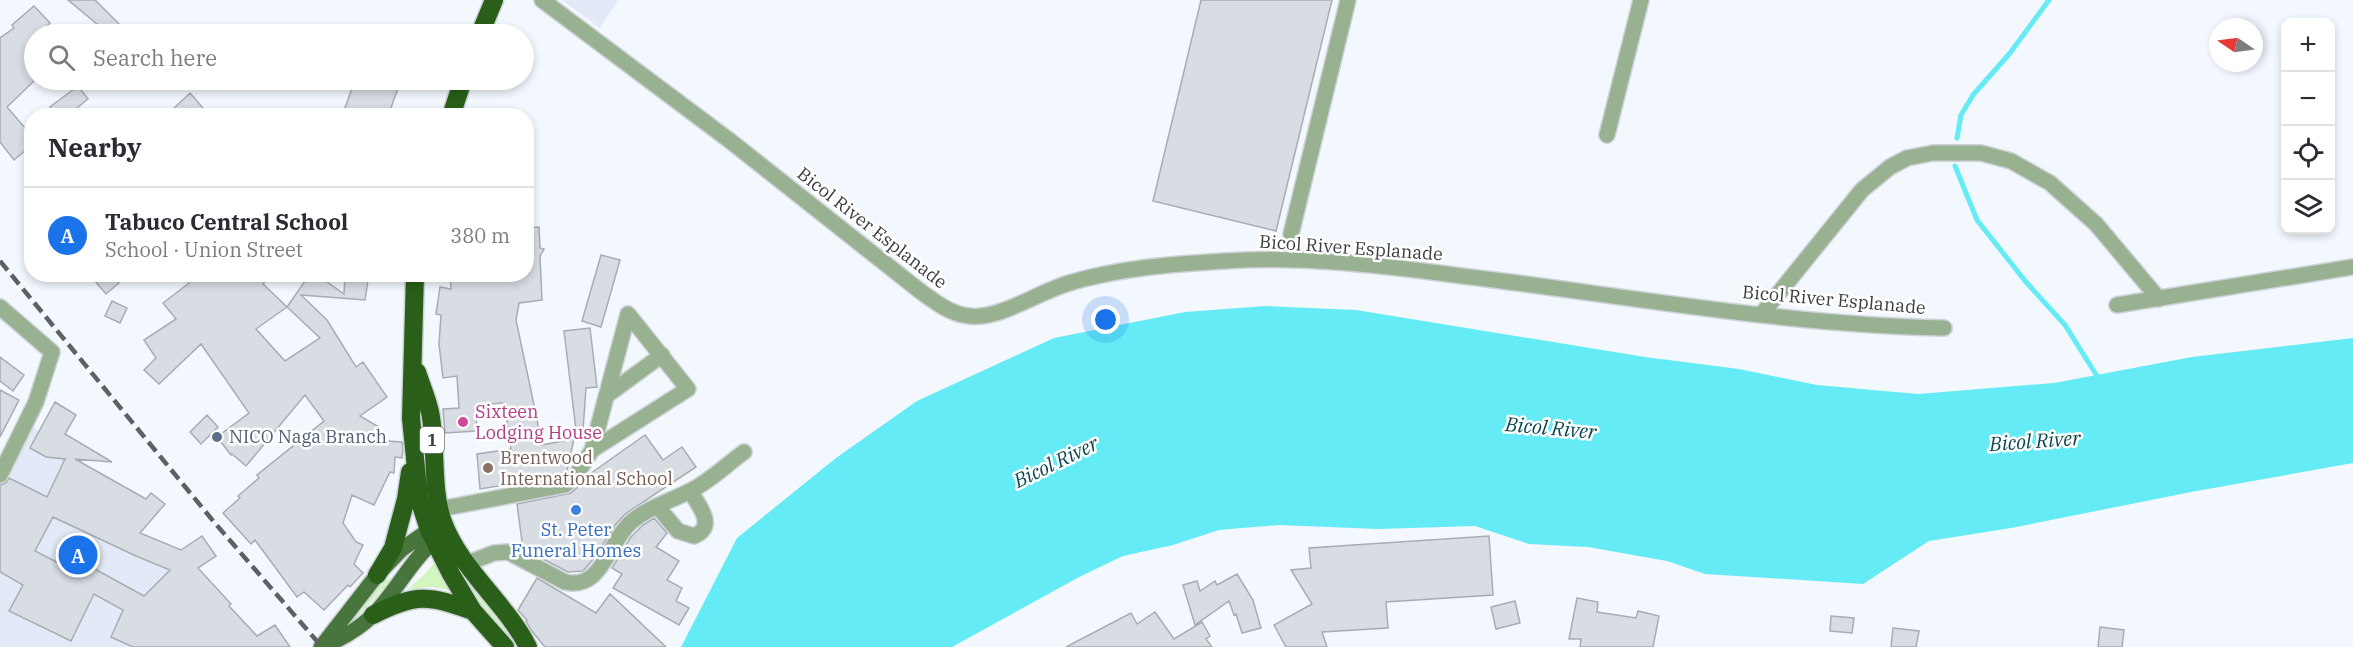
<!DOCTYPE html>
<meta charset="utf-8">
<style>
:root{--surface:#fff;--page:#f7f7f7;--text:#2b2b33;--muted:#7c7c81;--line:#e1e1e2;--accent:#1a73e8}
body{margin:0;font-family:"IBM Plex Serif",serif;background:var(--page);color:var(--text)}
.controls{position:absolute;right:18px;top:18px;display:grid;overflow:hidden;border-radius:12px;box-shadow:0 3px 9px #0003}
.controls button{width:54px;height:54px;display:grid;place-items:center;padding:0;border:0;border-bottom:2px solid var(--line);background:var(--surface);color:var(--text);font:30px sans-serif}
.compass{position:absolute;left:2209px;top:18px;width:54px;height:54px;border-radius:50%;background:var(--surface);box-shadow:0 3px 9px #0003;rotate:283deg}
.you{position:absolute;left:1106px;top:320px;width:21px;height:21px;margin:-15px;border:4px solid #fff;border-radius:50%;background:#1a73e8;box-shadow:0 0 0 9px #1a73e833}
.badge{display:grid;place-items:center;width:39px;height:39px;border-radius:50%;background:var(--accent);color:#fff;font-size:20px;font-weight:700}
.pin{position:absolute;translate:-50% -50%;border:3px solid #fff;box-shadow:0 2px 6px #0006}
.list{margin:0;padding:0;list-style:none}
h2{display:flex;justify-content:space-between;align-items:center;height:78px;margin:0;padding:0 24px;font-size:26px}
h2 small{font-size:20px;font-weight:400;color:var(--muted)}
.list li{display:grid;grid-template-columns:39px 1fr auto;gap:18px;align-items:center;box-sizing:border-box;height:96px;padding:0 24px;border-top:2px solid var(--line)}
.list b{display:block;font-size:22px;white-space:nowrap}
.list p{margin:0;font-size:20px;white-space:nowrap;color:var(--muted)}
.list em{font-size:20px;font-style:normal;color:var(--muted)}
.icon{flex:none;width:33px;height:33px;fill:none;stroke:currentColor;stroke-width:2;stroke-linecap:round;stroke-linejoin:round}
.map{position:relative;flex:none;width:2353px;height:647px;overflow:hidden}
.search{position:absolute;background:var(--surface);box-shadow:0 3px 9px #0003;left:24px;top:24px;width:510px;height:66px;display:flex;align-items:center;gap:15px;box-sizing:border-box;padding:0 21px;border-radius:33px;color:var(--muted);font-size:22px}
.panel{position:absolute;background:var(--surface);box-shadow:0 3px 9px #0003;left:24px;top:108px;width:510px;height:174px;border-radius:24px}
.map>svg:first-child{display:block}
</style>
<div class="map">
<svg width="2353" height="647" viewBox="0 0 2353 647">
<rect width="100%" height="100%" fill="#f3f7fe"/>
<path fill="#e2eaf7" d="M562,0H618L600,28Z
M33,426L219,620L201,647H0V491Z"/>
<path fill="#d3f5bf" d="M438,558L454,591L432,587L408,589L426,573Z
M461,567L520,647H516L479,608L457,571Z
M391,578L389,583L342,633L340,628L385,581Z"/>
<path fill="#65ebf6" d="M1266,306L1356,310L1645,357L1739,369L1817,385L1918,394L2054,383L2192,357L2353,338V463L2191,492L2011,528L1929,541L1863,584L1705,574L1667,561L1588,547L1529,544L1475,526L1378,529L1278,525L1219,530L1173,545L1123,556L1081,576L952,647H681L737,538L836,458L917,401L1054,338L1185,312Z"/>
<g fill="none" stroke-linecap="round" stroke-linejoin="round">
<path stroke="#65ebf6" stroke-width="5" d="M1957,138L1961,115L1973,95L2010,53L2049,0
M1955,166L1977,220L2026,282L2065,325L2097,376L2098,383"/>
</g>
<path fill="#d8dce3" stroke="#a8acb3" stroke-width="1.5" fill-rule="evenodd" d="M68,0H95L129,34H109Z
M1201,0H1332L1276,231L1153,201Z
M34,6L50,23L47,26L54,34H34V81L7,107L32,136V145L14,160L0,142V38L14,28L12,25Z
M355,80H401L388,116H342Z
M78,86L88,99L67,116H57L50,107Z
M190,93L210,116H180L174,108Z
M539,227L540,248L544,249L540,256L542,300L519,303L516,320L537,419L541,445L574,439L567,471L561,476L480,489L477,454L511,449L504,403L475,405L477,431L445,433L443,409L459,408L457,376L443,378L439,344L441,315L436,314L440,287L451,289L450,274H526V228Z
M601,255L620,260L601,327L582,321Z
M89,274H111L119,283L106,294Z
M184,274H271L263,284L287,307L256,329L285,361L320,338L287,307L310,274H316L344,294L345,274H369L365,300L301,295L327,320L356,367L363,362L387,397L360,416L379,427L372,440L402,442L403,448L402,458L395,457L394,473L390,472L374,505L352,495L343,523L356,542L363,545L354,564L363,573L350,587L348,585L324,610L304,592L297,597L255,540L251,544L223,513L240,498L238,496L259,478L257,475L324,421L305,395L246,466L232,454L231,455L217,437L249,413L201,344L159,384L144,370L156,358L144,340L176,319L163,303L189,283Z
M112,301L127,308L120,323L105,316Z
M590,328L597,387L586,388L583,430H576L564,331Z
M0,357L24,375L13,391L0,381Z
M0,390L19,400L0,437Z
M55,402L76,415L65,434L112,462L75,459L146,499L151,493L165,504L140,533L181,550L202,536L216,556L198,568L231,604L229,606L257,636L275,625L290,647H133L111,637L123,610L94,594L71,641L9,611L23,585L0,572V485L6,483L9,478L47,497L65,459L46,457L30,448ZM53,517L136,556L170,570L144,596L84,563L78,573L35,551Z
M207,415L218,427L201,444L190,432Z
M645,435L663,460L682,447L696,467L625,514L615,525L595,557L583,571L568,572L537,556L536,550L528,551L523,549L517,504L571,493L581,484L587,476Z
M654,518L667,533L656,547L679,561L667,580L682,588L676,601L689,608L679,625L613,588L622,574L612,568L631,537L643,525Z
M1489,536L1493,595L1386,602L1388,628L1322,632L1327,647H1286L1274,625L1312,604L1291,570L1311,568L1309,548Z
M1237,574L1253,600L1261,628L1242,633L1236,614L1234,615L1229,601L1195,625L1183,585L1197,581L1200,591L1215,581L1217,585Z
M537,578L596,613L610,594L666,647H545L531,630L526,621L527,620L518,610Z
M1577,598L1598,602L1597,612L1636,618L1638,611L1659,616L1653,647H1580L1581,639H1569Z
M1515,601L1520,623L1496,629L1491,607Z
M1155,612L1174,639L1202,622L1210,636L1206,639L1212,647H1066L1131,613L1137,624Z
M1831,616L1854,618L1852,633L1830,631Z
M2100,627L2124,630L2122,647H2098Z
M1893,628L1919,631L1916,647H1891Z"/>
<g fill="none" stroke-linecap="round" stroke-linejoin="round">
<g stroke="#ced2d8" stroke-width="18">
<path id="minor" d="M542,0L729,140L920,291C939,305 957,319 981,316C1007,314 1042,291 1069,283C1119,268 1173,264 1225,261C1312,255 1399,268 1486,279C1638,298 1790,325 1944,328
M1607,135L1641,0
M1291,234L1348,0
M2117,305L2353,267
M0,307L52,352L36,402L0,475
M1761,315L1862,190L1890,167L1907,158L1933,153H1981L2011,161L2050,183L2096,224L2159,299
M606,396L662,355
M657,506L678,531L694,536C717,526 699,506 690,491
M440,509L565,485L575,477L592,450L628,314L688,389L592,450
M468,563L494,553L508,552L565,582C602,591 608,542 631,522C647,508 668,502 688,492C708,483 726,465 744,452"/>
</g>
<g stroke="#ced2d8" stroke-width="18">
<path id="major" d="M321,647L377,575L402,549L438,524
M322,647C339,640 359,629 373,615C398,590 413,555 443,534"/>
</g>
<g stroke="#ced2d8" stroke-width="21">
<path id="highway" d="M480,34L494,0
M451,116L463,80
M415,274L411,418L419,499L429,530L451,574L473,611L505,647
M417,372C421,385 427,398 430,412C437,445 431,490 443,522C460,569 506,603 528,647
M377,575L393,548L406,499L410,472
M373,615C416,593 428,595 473,611"/>
</g>
<use href="#minor" stroke="#98b191" stroke-width="15"/>
<use href="#major" stroke="#48753c" stroke-width="15"/>
<use href="#highway" stroke="#295f19" stroke-width="18"/>
<path stroke="#5e6063" stroke-width="4.5" stroke-dasharray="12 6" stroke-linecap="butt" d="M0,261L214,522L322,647"/>
</g>
<circle fill="#d1479c" stroke="#fff" stroke-width="2" cx="463" cy="422" r="6"/>
<circle fill="#5c6f8a" stroke="#fff" stroke-width="2" cx="217" cy="437" r="6"/>
<circle fill="#8d6e63" stroke="#fff" stroke-width="2" cx="488" cy="468" r="6"/>
<circle fill="#3f7fe0" stroke="#fff" stroke-width="2" cx="576" cy="510" r="6"/>
<g text-anchor="middle" stroke-width="5" stroke-linejoin="round" paint-order="stroke">
<rect fill="#fff" stroke="#767779" stroke-width="1.5" x="420" y="427" width="24" height="26" rx="4.5"/>
<g font-size="16" font-weight="bold" fill="#3b3d3f">
<text x="432" y="446">1</text>
</g>
<g font-size="18" fill="#3b3d3f" stroke="#fff">
<text transform="translate(872 228) rotate(38)" y="6">Bicol River Esplanade</text>
<text transform="translate(1351 248) rotate(4)" y="6">Bicol River Esplanade</text>
<text transform="translate(1834 300) rotate(5)" y="6">Bicol River Esplanade</text>
</g>
<g font-size="18" fill="#b23c85" stroke="#fff" text-anchor="start">
<text x="475" y="418">Sixteen<tspan x="475" dy="21">Lodging House</tspan></text>
</g>
<g font-size="18" fill="#4e5e75" stroke="#fff" text-anchor="start">
<text x="229" y="443">NICO Naga Branch</text>
</g>
<g font-size="18" fill="#785e54" stroke="#fff" text-anchor="start">
<text x="500" y="464">Brentwood<tspan x="500" dy="21">International School</tspan></text>
</g>
<g font-size="18" fill="#366cbe" stroke="#fff">
<text x="576" y="536">St. Peter<tspan x="576" dy="21">Funeral Homes</tspan></text>
</g>
<g font-size="20" font-style="italic" fill="#0a484d" stroke="#fff">
<text transform="translate(1551 428) rotate(5)" y="7">Bicol River</text>
<text transform="translate(2035 441) rotate(-4)" y="7">Bicol River</text>
<text transform="translate(1056 462) rotate(-26)" y="7">Bicol River</text>
</g>
</g>
</svg>
<div class="controls">
<button>+</button>
<button>−</button>
<button><svg class="icon" aria-label="locate" viewBox="0 0 24 24"><circle cx="12" cy="12" r="6"/><path d="M12 2v4M12 18v4M2 12h4M18 12h4"/></svg></button>
<button><svg class="icon" aria-label="layers" viewBox="0 0 24 24"><path d="M12 4l9 5-9 5-9-5zM3 14l9 5 9-5"/></svg></button>
</div>
<svg class="compass" viewBox="-18 -18 36 36"><path d="M0-13l5 13h-10z" fill="#e53935"/><path d="M0 13l5-13h-10z" fill="#7c7c81"/></svg>
<div class="you"></div>
<div class="pin badge" style="left:78px;top:555px">A</div>
<div class="search"><svg class="icon" aria-label="search" viewBox="0 0 24 24"><circle cx="10" cy="10" r="6"/><path d="M15 15l6 6"/></svg>Search here</div>
<section class="panel">
<h2>Nearby<small></small></h2>
<ul class="list">
<li><span class="badge">A</span><div><b>Tabuco Central School</b><p>School · Union Street</p></div><em>380 m</em></li>
</ul>
</section>
</div>
